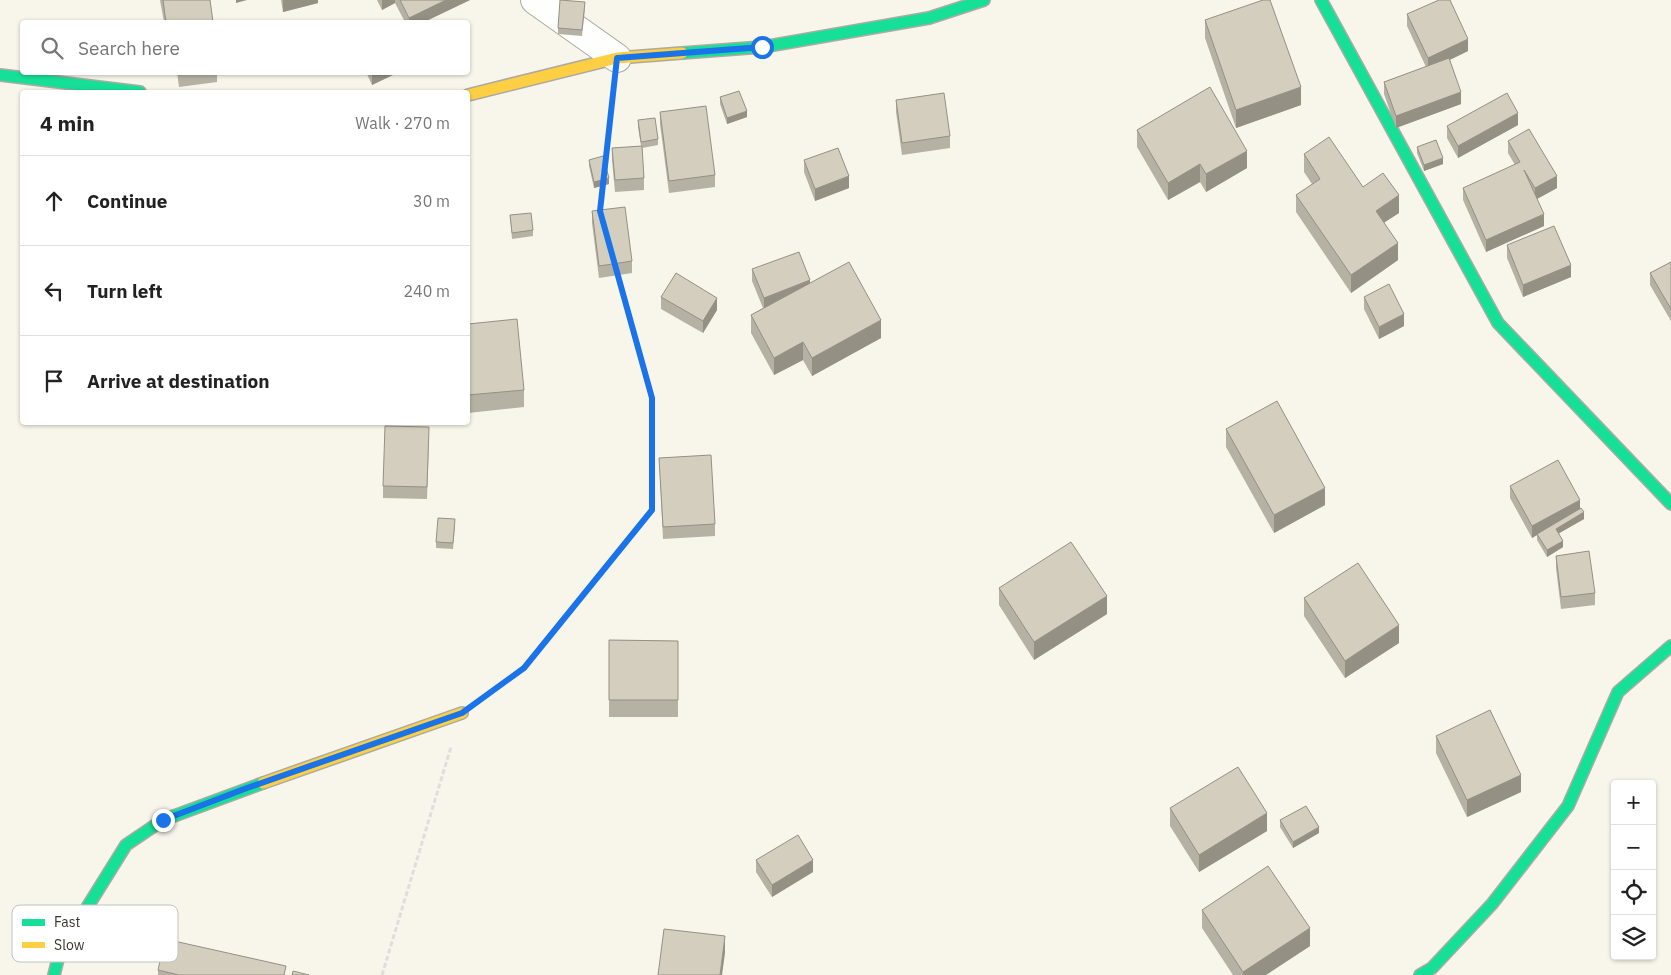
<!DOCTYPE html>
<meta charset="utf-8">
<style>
:root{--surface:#fff;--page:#f2f2f2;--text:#222;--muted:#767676;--line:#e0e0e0}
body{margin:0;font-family:"IBM Plex Sans",sans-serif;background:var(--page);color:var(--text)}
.controls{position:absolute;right:15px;bottom:15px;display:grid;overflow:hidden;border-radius:5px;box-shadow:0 1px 4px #0004}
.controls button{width:45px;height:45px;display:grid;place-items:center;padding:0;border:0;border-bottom:1px solid var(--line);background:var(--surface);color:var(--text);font:25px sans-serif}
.stop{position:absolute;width:15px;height:15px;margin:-11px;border:4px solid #1a73e8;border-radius:50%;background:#fff}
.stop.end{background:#1a73e8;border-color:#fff;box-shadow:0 1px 5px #0008}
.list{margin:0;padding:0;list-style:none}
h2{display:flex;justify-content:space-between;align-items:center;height:65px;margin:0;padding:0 20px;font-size:21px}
h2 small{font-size:16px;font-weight:400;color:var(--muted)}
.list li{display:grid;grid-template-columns:32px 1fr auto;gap:15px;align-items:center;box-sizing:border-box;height:90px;padding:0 20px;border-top:1px solid var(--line)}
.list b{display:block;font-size:19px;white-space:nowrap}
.list em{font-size:16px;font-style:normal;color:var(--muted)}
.icon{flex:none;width:28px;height:28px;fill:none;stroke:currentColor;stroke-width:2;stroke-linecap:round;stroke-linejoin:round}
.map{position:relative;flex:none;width:1671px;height:975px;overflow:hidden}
.search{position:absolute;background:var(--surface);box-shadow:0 1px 4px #0004;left:20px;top:20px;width:450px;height:55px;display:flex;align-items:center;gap:12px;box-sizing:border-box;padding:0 18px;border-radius:5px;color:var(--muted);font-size:19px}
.panel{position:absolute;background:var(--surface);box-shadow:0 1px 4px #0004;left:20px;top:90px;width:450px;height:335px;border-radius:5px}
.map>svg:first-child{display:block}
</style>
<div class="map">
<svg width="1671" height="975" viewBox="0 0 1671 975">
<rect width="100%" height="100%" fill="#f8f5eb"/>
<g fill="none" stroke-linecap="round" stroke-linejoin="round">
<g stroke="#acaaa2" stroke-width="30">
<path id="street" d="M535,0L617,58"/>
</g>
<g stroke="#acaaa2" stroke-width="14">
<path id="fast" d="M1321,0L1498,323L1671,504
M682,53L762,47L929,18L984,0
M0,75L140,92
M54,975L60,951L126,845L163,820L263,783
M1420,975L1432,968L1492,904L1568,806L1618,692L1671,646"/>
</g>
<g stroke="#acaaa2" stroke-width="14">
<path id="slow" d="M468,95L617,58L682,53
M263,783L462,713"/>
</g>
<path stroke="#dededb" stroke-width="3" stroke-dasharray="5 2.5" stroke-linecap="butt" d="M605,167L613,89
M601,214L603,183
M484,697L524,668L652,510V398L617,273
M382,975L451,747"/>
<use href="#street" stroke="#fefefc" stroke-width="28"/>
<use href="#fast" stroke="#16e098" stroke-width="11"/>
<use href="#slow" stroke="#ffcf43" stroke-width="11"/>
</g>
<path fill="#b5b1a3" d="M160,0H210L213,22H164Z
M281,0H318V3L283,12Z
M377,0H470L424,22H405L395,3L382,10Z
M585,8L582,36L558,34V28Z
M1407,14L1468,51L1450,60L1461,104L1396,128L1384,94V82L1426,67L1407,26Z
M1205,20L1301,105L1236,128L1205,38Z
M177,72H217V82L179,87Z
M366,72H399L372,85Z
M720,97L747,117L727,124L720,104Z
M896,100L950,136V148L902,155L896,112Z
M660,112L715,175V187L669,193L660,124Z
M638,120L658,139V145L642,148L644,178V190L615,192L612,160V148L641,146L638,127Z
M1518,125L1458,158L1447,138V126Z
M1137,130L1247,168L1206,192L1200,182L1168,200L1137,147Z
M1508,141L1557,188L1537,199L1544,226L1486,252L1463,200V188L1515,165L1508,153Z
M1417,147L1443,164L1424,171L1417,153Z
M1304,154L1363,187L1399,213L1384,222L1398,260L1351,293L1296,212V195L1312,184L1304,172Z
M589,160L609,184L594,188L589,166Z
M804,160L849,188L815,201L804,172Z
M592,211L632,261V273L599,278L592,223Z
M510,215L533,230V236L512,239Z
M1507,245L1571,277L1523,297L1507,258Z
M1671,262V321L1650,285V273Z
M752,269L810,283L881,338L812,376L803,360L774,375L751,333V315L763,308L752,281Z
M661,297L717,310L703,333L661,309Z
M1364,297L1404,326L1379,339L1364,309Z
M468,324L524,390V407L468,413Z
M1226,429L1325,505L1274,533L1226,447Z
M429,439L427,499L383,498V486Z
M659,458L715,524V536L663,539Z
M1510,486L1580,508L1584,519L1559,533L1563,547L1547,557L1537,540V535L1532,538L1510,498Z
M455,525L453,549L436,548V542Z
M1556,556L1595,593V605L1561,609L1556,568Z
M999,588L1107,614L1034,660L999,605Z
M1304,598L1399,643L1345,678L1304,616Z
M609,640L678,641V717H609Z
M1436,736L1521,792L1467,817L1436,753Z
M1170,808L1267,831L1199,872L1170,826Z
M1280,820L1319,833L1293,848L1280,827Z
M756,860L813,872L772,897L756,872Z
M1202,910L1310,946L1266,975H1233L1202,928Z
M158,970L286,975H158Z"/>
<path fill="#949084" d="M236,0H247L236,3Z
M283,0H318V3L283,12Z
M382,0H395V3L382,10Z
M446,0H470L424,22H409V18Z
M1468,39V51L1428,70V58Z
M373,72H399L372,85V73Z
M1301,87V105L1236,128V110Z
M1461,92V104L1396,128V116Z
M747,111V117L727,124V118Z
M1518,113V125L1458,158V146Z
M1247,151V168L1206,192V174Z
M1443,158V164L1424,171V165Z
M1200,164V182L1168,200V183Z
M849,176V188L815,201V189Z
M1557,176V188L1535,200V188Z
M609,178V184L594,188V182Z
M1399,195V213L1376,228V211Z
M1544,214V226L1486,252V240Z
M1398,243V260L1351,293V275Z
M1571,265V277L1523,297V285Z
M810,280V292L764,310V298Z
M717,298V310L703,333V321Z
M1404,314V326L1379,339V327Z
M881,320V338L812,376V358Z
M803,342V360L774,375V358Z
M1325,488V505L1274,533V515Z
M1580,500V512L1537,534V535L1532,538V526Z
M1584,512V519L1556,535V529Z
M1563,541V547L1547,557V550Z
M1107,596V614L1034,660V642Z
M1399,625V643L1345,678V661Z
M1521,775V792L1467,817V800Z
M1267,813V831L1199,872V855Z
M1319,827V833L1293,848V842Z
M813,860V872L772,897V885Z
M1310,928V946L1266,975H1243V972Z
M725,936V953L722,975H720Z"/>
<path fill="#d3cebd" stroke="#949084" d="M163,0H210L213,22H166Z
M400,0H446L409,18Z
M560,0L585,2L582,30L558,28Z
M1263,0H1270L1301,87L1236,110L1205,20Z
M1439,0H1450L1468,39L1428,58L1407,14Z
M1449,58L1461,92L1396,116L1384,82Z
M179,72H196L179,75Z
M1210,87L1247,151L1206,174L1200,164L1168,183L1137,130Z
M739,91L747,111L727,118L720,97Z
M944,93L950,136L902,143L896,100Z
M1507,93L1518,113L1458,146L1447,126Z
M706,106L715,175L669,181L660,112Z
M655,118L658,139L641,142L638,120Z
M1529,129L1557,176L1535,188L1524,170L1544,214L1486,240L1463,188L1520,162L1508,141Z
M1329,137L1363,187L1383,173L1399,195L1376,211L1398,243L1351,275L1296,195L1320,179L1304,154Z
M1436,140L1443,158L1424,165L1417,147Z
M642,146L644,178L615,180L612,148Z
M838,148L849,176L815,189L804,160Z
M603,156L609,178L594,182L589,160Z
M625,207L632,261L599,266L592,211Z
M531,213L533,230L512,233L510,215Z
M1554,226L1571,265L1523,285L1507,245Z
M799,252L810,280L764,298L752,269Z
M849,262L881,320L812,358L803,342L774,358L751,315Z
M1671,262V309L1650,273Z
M676,273L717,298L703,321L661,297Z
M1389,284L1404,314L1379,327L1364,297Z
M517,319L524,390L468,395V324Z
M1277,401L1325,488L1274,515L1226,429Z
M385,426L429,427L427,487L383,486Z
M711,455L715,524L663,527L659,458Z
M1558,460L1580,500L1532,526L1510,486Z
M1581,508L1584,512L1556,529L1563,541L1547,550L1537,534Z
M438,518L455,519L453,543L436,542Z
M1071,542L1107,596L1034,642L999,588Z
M1589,551L1595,593L1561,597L1556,556Z
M1358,563L1399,625L1345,661L1304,598Z
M609,640L678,641V700H609Z
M1490,710L1521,775L1467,800L1436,736Z
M1238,767L1267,813L1199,855L1170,808Z
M1306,806L1319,827L1293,842L1280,820Z
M798,835L813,860L772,885L756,860Z
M1268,866L1310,928L1243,972L1202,910Z
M664,929L725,936L720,975H658Z
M165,939L286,966L284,975H179L158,970Z
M293,971L309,975H292Z"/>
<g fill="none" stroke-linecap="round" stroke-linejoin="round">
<path stroke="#1a73e8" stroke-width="6" d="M163,820L247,788L462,713L524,668L652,510V398L600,211L617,58L762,47"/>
</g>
<rect x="12" y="905" width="166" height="57" rx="8" fill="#fff" stroke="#c3c2c0" stroke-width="1"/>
<rect x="22" y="919" width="23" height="7" fill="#16e098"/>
<rect x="22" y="942" width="23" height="6" fill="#ffcf43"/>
<g font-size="14" fill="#37352d">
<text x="54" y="927">Fast</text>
<text x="54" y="950">Slow</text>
</g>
</svg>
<div class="controls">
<button>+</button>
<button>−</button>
<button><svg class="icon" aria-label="locate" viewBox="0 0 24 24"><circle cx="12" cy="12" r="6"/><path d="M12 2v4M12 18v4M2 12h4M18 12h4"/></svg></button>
<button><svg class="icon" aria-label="layers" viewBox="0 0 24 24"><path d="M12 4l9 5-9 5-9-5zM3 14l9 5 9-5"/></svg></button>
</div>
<div class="stop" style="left:762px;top:47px"></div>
<div class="stop end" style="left:163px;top:820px"></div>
<div class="search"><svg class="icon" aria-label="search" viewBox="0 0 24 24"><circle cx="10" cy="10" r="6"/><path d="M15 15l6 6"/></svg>Search here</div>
<section class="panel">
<h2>4 min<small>Walk · 270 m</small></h2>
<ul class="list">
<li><svg class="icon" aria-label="ahead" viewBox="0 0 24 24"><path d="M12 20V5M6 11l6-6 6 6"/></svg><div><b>Continue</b></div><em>30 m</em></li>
<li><svg class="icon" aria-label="left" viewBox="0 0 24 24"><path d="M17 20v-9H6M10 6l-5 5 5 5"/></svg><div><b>Turn left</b></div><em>240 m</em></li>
<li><svg class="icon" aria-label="arrive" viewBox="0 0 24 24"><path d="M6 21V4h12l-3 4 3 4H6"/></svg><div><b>Arrive at destination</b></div></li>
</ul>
</section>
</div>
